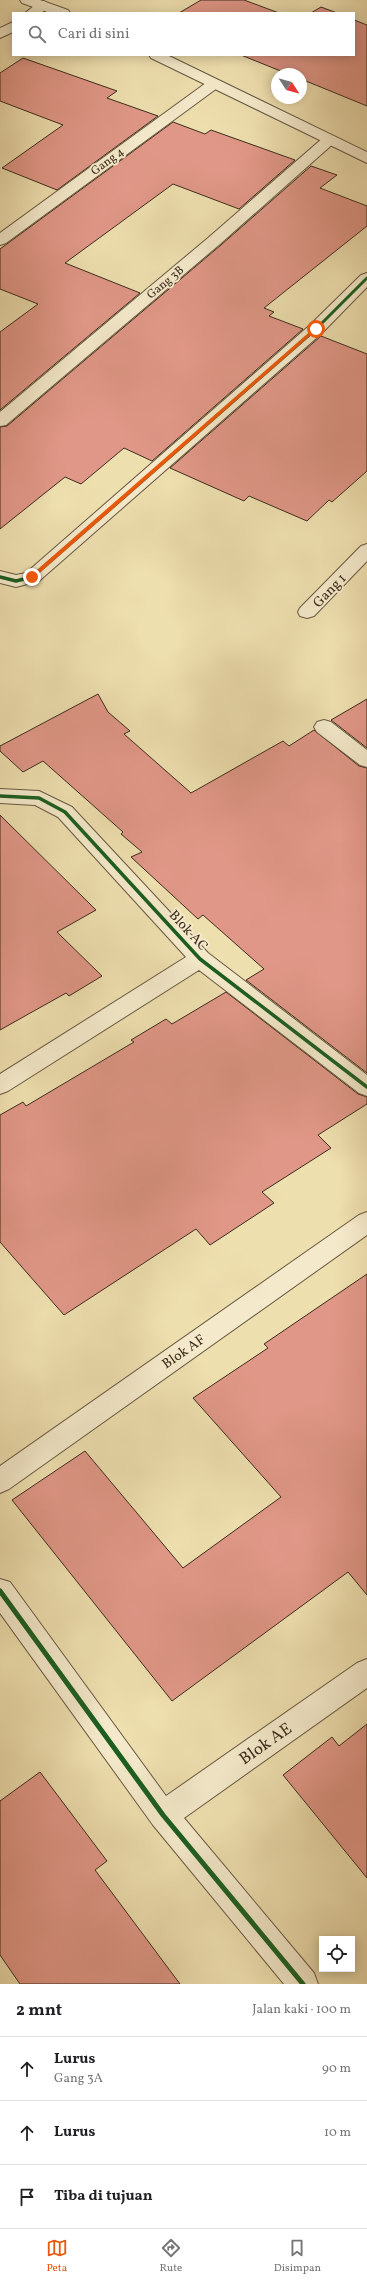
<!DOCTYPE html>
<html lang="id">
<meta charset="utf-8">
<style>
:root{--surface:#fff;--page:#f6f6f6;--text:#202124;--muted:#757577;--line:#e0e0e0;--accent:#ea580c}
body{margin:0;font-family:Vollkorn,serif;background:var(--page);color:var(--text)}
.controls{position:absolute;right:12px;bottom:12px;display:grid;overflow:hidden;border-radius:0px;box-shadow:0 2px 10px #0003}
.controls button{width:36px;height:36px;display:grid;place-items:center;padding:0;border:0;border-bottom:1px solid var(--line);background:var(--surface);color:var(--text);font:20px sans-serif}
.compass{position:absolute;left:271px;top:68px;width:36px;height:36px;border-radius:50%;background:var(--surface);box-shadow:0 2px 10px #0003;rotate:126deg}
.stop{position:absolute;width:12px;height:12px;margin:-9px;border:3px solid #ea580c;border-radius:50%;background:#fff}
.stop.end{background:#ea580c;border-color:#fff;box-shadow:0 1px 4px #0008}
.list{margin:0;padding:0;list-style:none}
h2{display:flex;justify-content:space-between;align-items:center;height:52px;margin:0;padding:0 16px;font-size:17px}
h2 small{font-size:13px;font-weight:400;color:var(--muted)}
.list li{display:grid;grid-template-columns:26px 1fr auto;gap:12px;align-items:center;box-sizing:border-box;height:64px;padding:0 16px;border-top:1px solid var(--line)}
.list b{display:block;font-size:15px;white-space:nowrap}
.list p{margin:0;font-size:13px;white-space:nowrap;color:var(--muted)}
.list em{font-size:13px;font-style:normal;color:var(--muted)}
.icon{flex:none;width:22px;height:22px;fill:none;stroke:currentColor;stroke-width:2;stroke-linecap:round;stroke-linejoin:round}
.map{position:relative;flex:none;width:367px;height:1984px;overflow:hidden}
.search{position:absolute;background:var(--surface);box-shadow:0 2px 10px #0003;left:12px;right:12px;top:12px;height:44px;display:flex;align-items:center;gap:10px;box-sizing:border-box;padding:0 14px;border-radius:0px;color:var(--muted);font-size:15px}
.sheet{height:244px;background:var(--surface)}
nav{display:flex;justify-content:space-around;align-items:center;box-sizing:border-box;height:56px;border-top:1px solid var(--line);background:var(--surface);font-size:11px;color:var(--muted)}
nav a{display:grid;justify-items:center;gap:2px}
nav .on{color:var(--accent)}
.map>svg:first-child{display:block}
</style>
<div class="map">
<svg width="367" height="1984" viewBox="0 0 367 1984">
<rect width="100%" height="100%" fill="#eedfaf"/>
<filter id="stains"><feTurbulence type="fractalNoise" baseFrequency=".005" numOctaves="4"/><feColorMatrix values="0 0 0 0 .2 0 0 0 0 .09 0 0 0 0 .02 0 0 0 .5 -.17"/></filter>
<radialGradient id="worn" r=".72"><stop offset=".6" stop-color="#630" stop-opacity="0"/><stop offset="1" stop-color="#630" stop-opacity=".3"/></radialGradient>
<path fill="#e09787" stroke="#3d2c1d" d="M201,0H244L279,13H179Z
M321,7L337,13H311Z
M354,20L367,25V106L301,79V74H288L241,55H354Z
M23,58L117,91L107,98L158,116L57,190L2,168L63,125L0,101V73Z
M173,122L205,134L211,130L295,160L239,209L173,184L65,263L140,293L0,410V332L38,304L0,289V249Z
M311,166L337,175L320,188L367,206V226L264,308L274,312L269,316L303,329L152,461L124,448L81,484L65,477L0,529V427L7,426L221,245Z
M321,336L367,354V471L332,502L329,500L307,521L249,496L244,501L170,468Z
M98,694L108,712L130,731L124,734L191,793L283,741L289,746L314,730L359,766L367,768V1073L246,980L264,969L203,915L198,919L131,857L142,852L121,834L123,832L43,761L23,772L0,751V746Z
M367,699V748L331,720Z
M0,815L96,910L57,932L102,976L69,996L66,993L0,1030Z
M226,992L358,1094L367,1097V1104L318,1135L331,1148L262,1192L274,1203L210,1245L196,1229L64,1315L0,1242V1115L23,1102L26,1106L134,1042L131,1040L166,1019L172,1024Z
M367,1274V1595L348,1572L172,1701L12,1500L85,1451L183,1568L281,1497L193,1398L268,1348L264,1344Z
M367,1724V1878L283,1775L332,1737L339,1746Z
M40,1772L107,1861L95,1870L180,1984H20L0,1955V1801Z"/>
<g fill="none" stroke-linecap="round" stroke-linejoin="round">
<g stroke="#695942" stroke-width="2">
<path id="minor" d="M44,1L51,5L41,13H25L39,2Z
M13,22V32L0,38V28Z
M215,79L222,83L220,86L6,243L0,245V233L210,80Z
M329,136L334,137L336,140L334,143L220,244L6,425L0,426V412L208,238L324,137Z
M367,273V287L322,333L39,581L16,587L0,583V571L16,575L26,573L310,325L361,275Z
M367,544V561L314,616L307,618L300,616L298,612L300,608L361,546Z
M324,720L331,722L367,750V767L360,765L317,732L314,727L317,722Z
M0,789L39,791L72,807L208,953L367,1075V1096L359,1093L199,970L8,1091L0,1094V1074L186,957L58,817L35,805L0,803Z
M367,1212V1235L9,1489L0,1493V1466L359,1215Z
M0,1579L10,1582L166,1796L357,1663L367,1659V1688L184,1818L314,1973L318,1984H284L153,1825L0,1613Z"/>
</g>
<g stroke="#695942" stroke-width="2">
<path id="tertiary" d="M20,0H40L68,10L70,13H50L22,3Z
M149,55H167L367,152V163L151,58Z"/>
</g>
<use href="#minor" fill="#f4eacb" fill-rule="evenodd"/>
<use href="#tertiary" fill="#f4eacb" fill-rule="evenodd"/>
<g stroke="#f4eacb" stroke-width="5">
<path id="cycleway-far2" d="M123,498L316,329L367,278"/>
</g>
<g stroke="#f4eacb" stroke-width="6">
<path id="cycleway-far1" d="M0,577L16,581L32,577L124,497
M0,796L39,798L65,812L200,959L367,1087"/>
</g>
<g stroke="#f4eacb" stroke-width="8">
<path id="cycleway" d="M0,1591L163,1815L303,1984"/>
</g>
<use href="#cycleway-far2" stroke="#1b5e20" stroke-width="3"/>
<use href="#cycleway-far1" stroke="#1b5e20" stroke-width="3.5"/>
<use href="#cycleway" stroke="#1b5e20" stroke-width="5"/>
</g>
<path fill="#ea580c" d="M314,328L318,329L34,578H30V576Z"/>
<g text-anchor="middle" stroke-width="4" stroke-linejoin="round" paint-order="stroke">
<g font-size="12" fill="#3d2c1d" stroke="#f4eacb">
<text transform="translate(107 161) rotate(-37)" y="4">Gang 4</text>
<text transform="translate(165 282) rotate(-40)" y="4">Gang 3B</text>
</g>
<g font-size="14" fill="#3d2c1d" stroke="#f4eacb">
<text transform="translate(329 590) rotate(-46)" y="5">Gang 1</text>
<text transform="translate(189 930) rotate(47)" y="5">Blok AC</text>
<text transform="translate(183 1351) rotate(-35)" y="5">Blok AF</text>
</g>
<g font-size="17" fill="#3d2c1d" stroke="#f4eacb">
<text transform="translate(265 1743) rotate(-35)" y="6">Blok AE</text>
</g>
</g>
<rect width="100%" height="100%" filter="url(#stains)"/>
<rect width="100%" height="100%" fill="url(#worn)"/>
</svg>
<div class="controls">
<button><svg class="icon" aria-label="locate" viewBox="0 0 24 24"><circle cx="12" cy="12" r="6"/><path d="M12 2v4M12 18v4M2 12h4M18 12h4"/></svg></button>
</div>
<svg class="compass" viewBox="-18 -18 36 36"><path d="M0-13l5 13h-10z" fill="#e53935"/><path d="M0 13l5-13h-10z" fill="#757577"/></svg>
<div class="stop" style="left:316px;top:329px"></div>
<div class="stop end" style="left:32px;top:577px"></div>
<div class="search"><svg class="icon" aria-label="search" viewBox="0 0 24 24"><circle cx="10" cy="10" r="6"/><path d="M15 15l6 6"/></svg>Cari di sini</div>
</div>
<section class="sheet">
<h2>2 mnt<small>Jalan kaki · 100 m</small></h2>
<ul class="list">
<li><svg class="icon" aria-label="ahead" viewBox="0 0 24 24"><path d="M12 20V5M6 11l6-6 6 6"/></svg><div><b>Lurus</b><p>Gang 3A</p></div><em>90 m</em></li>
<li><svg class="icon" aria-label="ahead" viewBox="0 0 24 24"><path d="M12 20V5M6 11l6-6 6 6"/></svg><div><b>Lurus</b></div><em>10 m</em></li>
<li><svg class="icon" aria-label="arrive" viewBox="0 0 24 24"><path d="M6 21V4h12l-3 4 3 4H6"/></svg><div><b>Tiba di tujuan</b></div></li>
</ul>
</section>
<nav>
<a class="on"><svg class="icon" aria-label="map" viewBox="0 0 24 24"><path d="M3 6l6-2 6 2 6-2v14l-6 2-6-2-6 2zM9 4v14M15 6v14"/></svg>Peta</a>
<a><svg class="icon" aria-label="directions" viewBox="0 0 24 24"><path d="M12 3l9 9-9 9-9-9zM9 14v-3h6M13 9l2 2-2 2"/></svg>Rute</a>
<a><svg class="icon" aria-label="saved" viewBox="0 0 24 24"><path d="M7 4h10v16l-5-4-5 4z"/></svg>Disimpan</a>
</nav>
